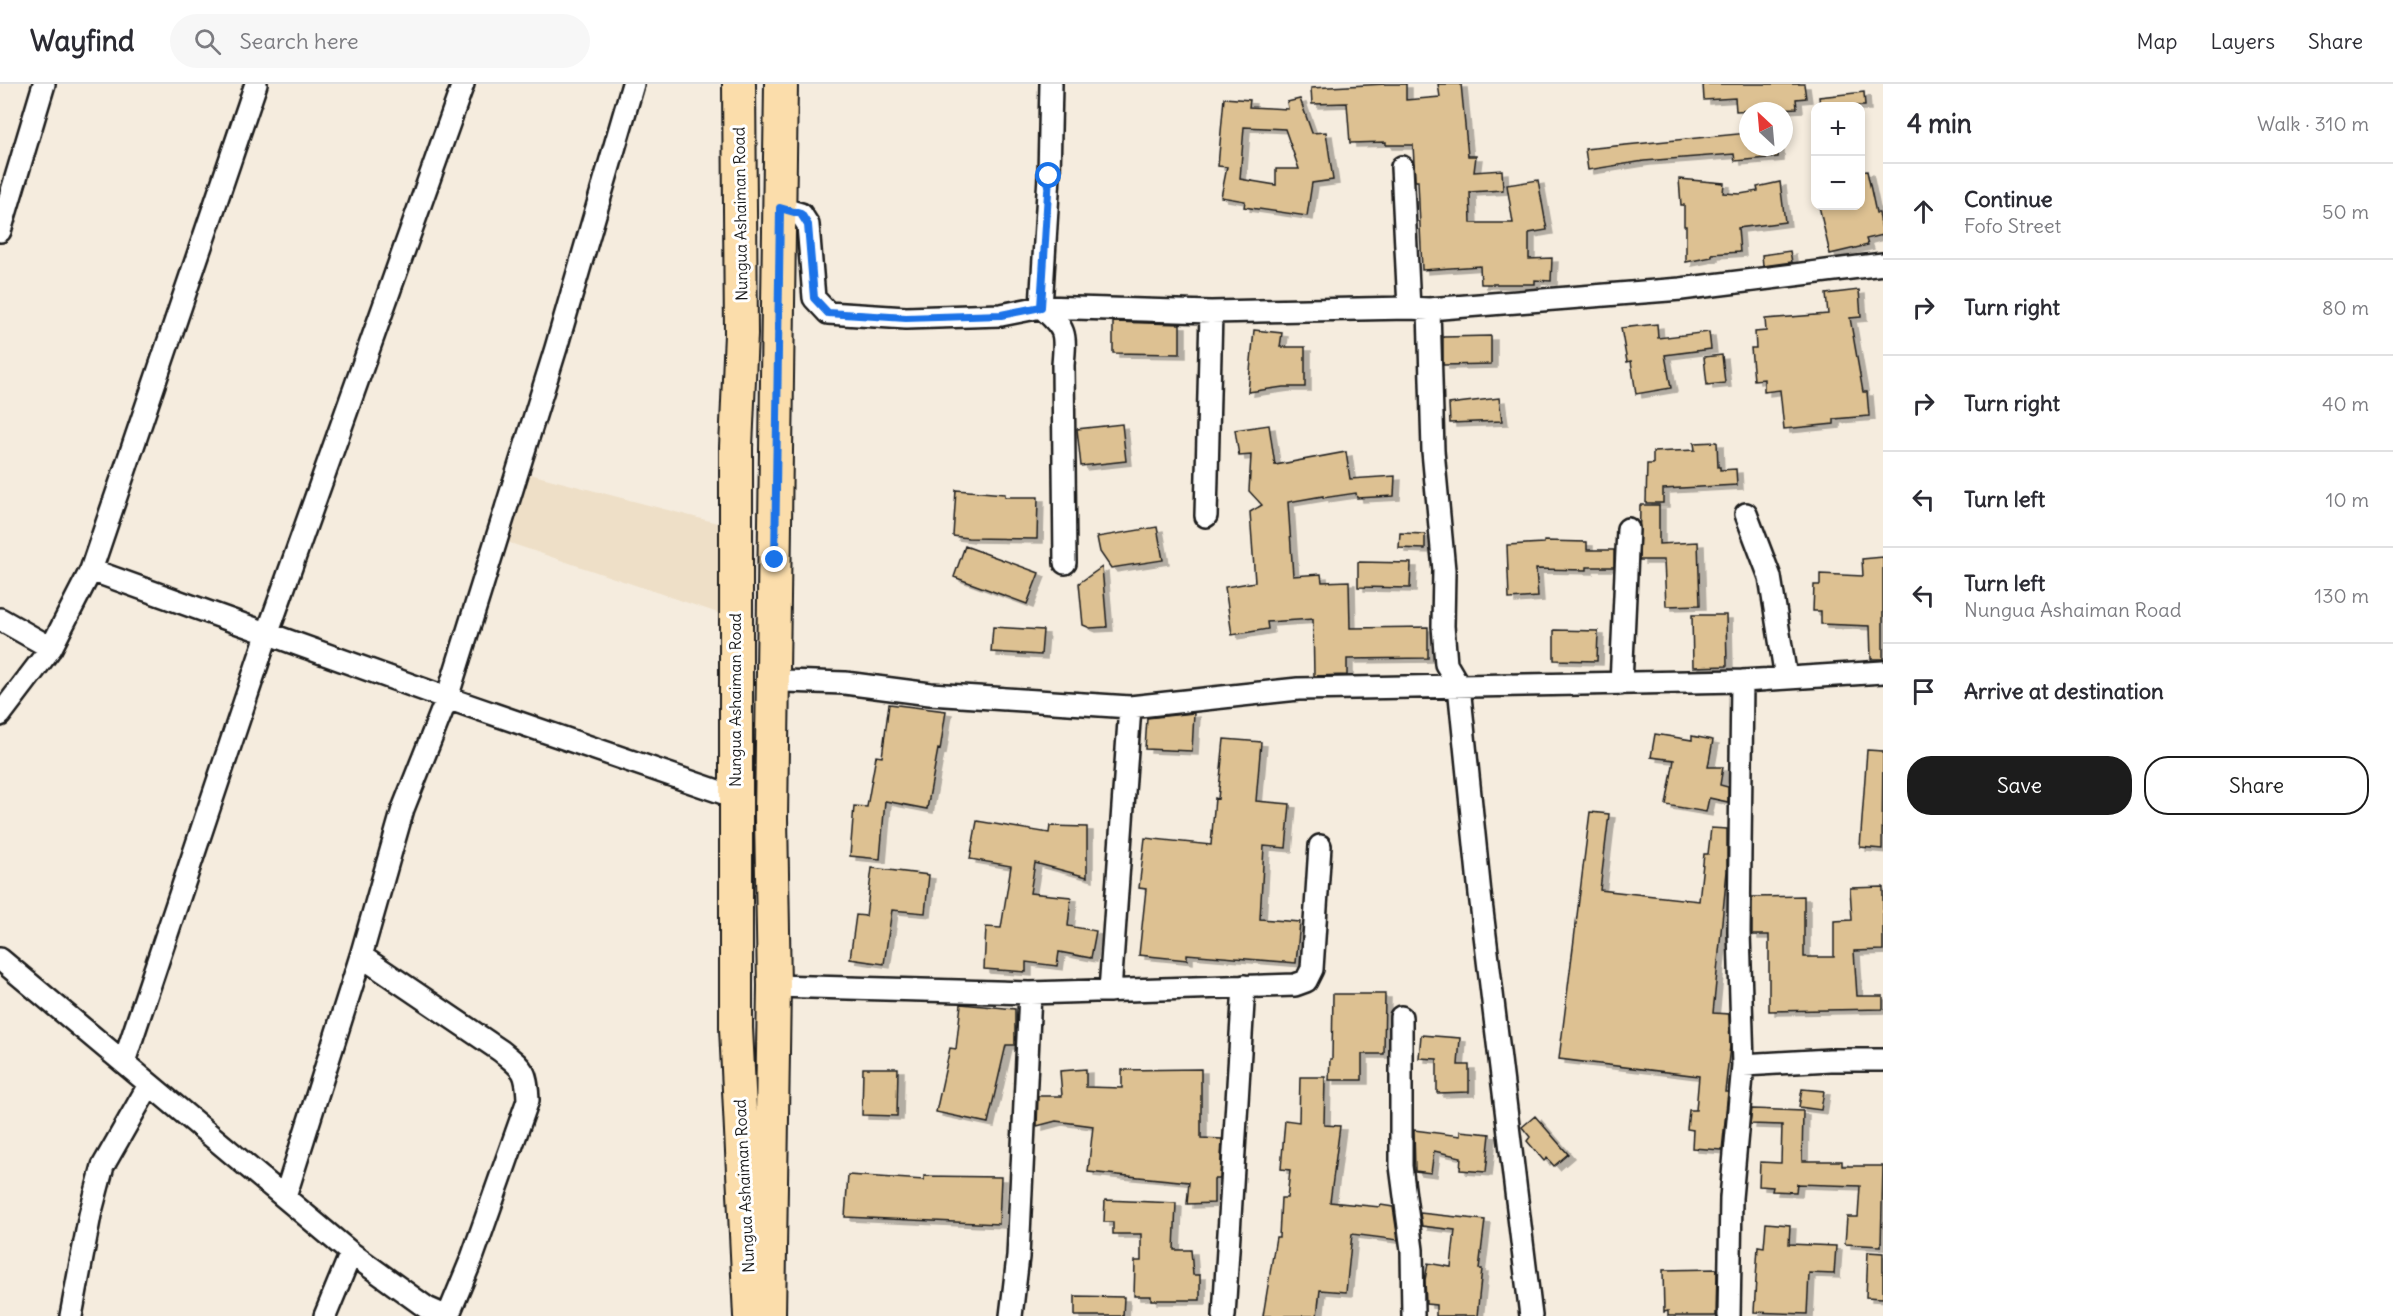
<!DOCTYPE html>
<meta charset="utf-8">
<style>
:root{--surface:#fff;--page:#f7f7f7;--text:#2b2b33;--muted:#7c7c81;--line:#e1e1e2;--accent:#1c1c1c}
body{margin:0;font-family:Delius,sans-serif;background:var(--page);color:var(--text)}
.controls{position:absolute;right:18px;top:18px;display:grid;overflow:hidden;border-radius:12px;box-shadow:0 3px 9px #0003}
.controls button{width:54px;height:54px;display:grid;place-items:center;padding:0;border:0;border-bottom:2px solid var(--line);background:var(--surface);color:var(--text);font:30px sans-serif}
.compass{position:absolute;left:1739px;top:18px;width:54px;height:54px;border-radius:50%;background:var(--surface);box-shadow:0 3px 9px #0003;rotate:334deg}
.stop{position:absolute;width:18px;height:18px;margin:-14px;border:4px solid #1a73e8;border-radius:50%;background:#fff}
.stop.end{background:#1a73e8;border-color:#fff;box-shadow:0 2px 6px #0008}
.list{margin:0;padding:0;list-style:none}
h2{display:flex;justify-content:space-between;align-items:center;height:78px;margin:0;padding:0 24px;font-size:26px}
h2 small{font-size:20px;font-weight:400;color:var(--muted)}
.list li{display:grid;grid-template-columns:39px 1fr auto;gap:18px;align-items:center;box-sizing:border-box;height:96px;padding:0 24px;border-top:2px solid var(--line)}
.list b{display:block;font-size:22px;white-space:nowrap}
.list p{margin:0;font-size:20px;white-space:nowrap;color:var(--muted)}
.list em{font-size:20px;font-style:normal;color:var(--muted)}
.actions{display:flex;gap:12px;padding:18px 24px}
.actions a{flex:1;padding:14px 0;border:2px solid var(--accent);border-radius:24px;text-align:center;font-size:21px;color:var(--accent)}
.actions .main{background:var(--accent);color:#fff}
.icon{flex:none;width:33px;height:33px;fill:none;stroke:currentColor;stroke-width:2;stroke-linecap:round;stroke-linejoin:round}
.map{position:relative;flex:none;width:1883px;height:1232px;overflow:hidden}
header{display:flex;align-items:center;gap:36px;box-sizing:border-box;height:84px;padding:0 30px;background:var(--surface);border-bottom:2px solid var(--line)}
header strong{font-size:28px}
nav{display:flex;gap:33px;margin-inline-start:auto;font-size:21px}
.search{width:420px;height:54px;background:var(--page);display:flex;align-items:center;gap:15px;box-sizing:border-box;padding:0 21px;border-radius:33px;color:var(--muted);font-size:22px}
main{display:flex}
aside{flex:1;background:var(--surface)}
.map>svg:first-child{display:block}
</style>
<header>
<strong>Wayfind</strong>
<div class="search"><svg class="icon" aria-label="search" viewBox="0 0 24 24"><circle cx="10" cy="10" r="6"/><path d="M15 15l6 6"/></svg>Search here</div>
<nav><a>Map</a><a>Layers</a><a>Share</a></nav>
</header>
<main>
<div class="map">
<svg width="1883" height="1232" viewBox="0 0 1883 1232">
<defs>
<filter id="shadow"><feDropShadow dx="6" dy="4" stdDeviation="0" flood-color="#0004"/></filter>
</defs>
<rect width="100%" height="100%" fill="#f5ecde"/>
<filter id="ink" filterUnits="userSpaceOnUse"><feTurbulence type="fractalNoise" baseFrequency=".0167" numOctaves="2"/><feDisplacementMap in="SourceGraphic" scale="12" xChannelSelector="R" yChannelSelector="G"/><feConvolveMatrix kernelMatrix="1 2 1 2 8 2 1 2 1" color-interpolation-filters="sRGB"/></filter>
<g filter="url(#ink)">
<path fill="#eedfc7" d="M526,389L725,441L727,532L504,457Z"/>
<path fill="#ddc192" stroke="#1c1c1c" stroke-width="1.5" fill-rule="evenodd" filter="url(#shadow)" d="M1386,0H1406V16L1440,13L1438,0H1461L1468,72H1476L1474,88L1502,86L1503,106L1470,108L1471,139H1513L1507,101L1538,96L1547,146L1529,149V175L1552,174L1551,197L1535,196V200H1481L1480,182L1422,186L1418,97H1415L1413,61H1386V58L1350,59L1347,19L1312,20L1311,4Z
M1703,0H1804L1806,14L1796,15L1797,24L1736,27L1735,14L1704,16Z
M1864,8L1865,22H1820L1819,13Z
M1224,14L1250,16L1249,23L1288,25L1287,18L1300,15L1312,49L1326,48L1333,96L1312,99L1307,132L1244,123L1245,117L1221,113L1227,83L1218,82ZM1244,43L1285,45L1299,85H1276V101L1240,95Z
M1748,49V63H1778V73L1735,77L1734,70L1644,77L1588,86L1585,65Z
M1867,87L1876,129H1879L1883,151L1866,155L1868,161L1830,170L1819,122H1860V88Z
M1679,95L1724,99L1723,109L1740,110L1758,107L1757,103L1780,98L1785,138L1738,144L1740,168L1712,170V173L1686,178V142H1684V121H1681Z
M1790,167L1792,178L1763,182L1762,171Z
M1859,206L1861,233L1850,234L1863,308H1867L1869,332L1834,335V340L1784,345L1780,306L1764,308V295L1754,296L1751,264H1756L1755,248L1766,247L1765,235L1828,230L1826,210Z
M1113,238L1180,240V270L1113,269Z
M1657,240L1658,254L1709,248L1711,265L1665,271L1671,304L1636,310L1631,277L1627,278L1621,244Z
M1254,246L1282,249L1280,263H1305V303H1283L1248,308Z
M1491,252V280L1443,281V253Z
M1722,271L1725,299L1707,301L1704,273Z
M1499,314L1502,337L1450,339L1449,320Z
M1122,340L1126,377L1081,382L1077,345Z
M1269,341L1275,381L1346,368L1350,395L1395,392L1394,412L1357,414L1356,409L1323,414V412L1288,418L1293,492L1321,490L1322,498L1349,497L1350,544L1428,543V574L1347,575V591L1314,592L1313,535L1267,538L1268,545L1232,551L1225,503L1255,498L1250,428L1262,421L1249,407L1251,371L1239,372L1235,346Z
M1717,358L1718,383H1720V386L1736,385L1737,401L1663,405V419H1646L1647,380H1653V368L1695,366L1694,359Z
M956,406L1005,410V413H1038L1037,455L968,454L953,452Z
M1640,421H1659V460L1698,458L1700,521L1666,522L1664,476H1639Z
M1157,443L1163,476L1111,484L1100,468L1097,453Z
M1400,449L1425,450V465L1399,464Z
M1544,457L1587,458V466H1614V483H1587V486L1536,485L1538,513L1509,515L1507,461L1544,459Z
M965,462L1039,489L1027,520L954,493Z
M1883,473V575H1871L1870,542L1821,540V527H1813L1814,501H1820V490L1863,492L1862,475Z
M1358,478L1411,479L1410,504L1358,503Z
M1102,483L1107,543L1090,544L1083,541L1079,499Z
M1692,531H1726L1727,582L1693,583Z
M993,543L1043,546L1041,571L991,568Z
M1554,546L1598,547L1597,577L1554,576Z
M889,620L946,627L940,666L938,665L927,725L885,717L880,775L850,772L854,722L867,723L876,672L882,673Z
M1194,629L1192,667L1145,665L1147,634Z
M1655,650L1692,656V652L1713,656L1708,683H1723L1720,701L1728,703V718L1709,714L1706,728L1666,721L1674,676L1651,673Z
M1224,655L1261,658L1256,717L1290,720L1286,764L1264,762L1260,835L1300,838L1296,879L1187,870V876L1139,871L1146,805L1139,804L1145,754L1211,761L1215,714L1218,715Z
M1867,666L1883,667L1882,765L1860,763Z
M1590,728L1609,730L1600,806L1699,817L1704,770H1708L1711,744L1727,745V787L1713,929L1729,930L1730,962L1725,1008H1728L1722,1066L1692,1064L1693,1046L1687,1045L1689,1026H1696L1699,992L1559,975Z
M977,737L1049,749L1050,742L1087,743V793L1035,779L1030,809L1071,813L1068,842L1096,847L1091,874L1059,868L1057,882L1026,878V888L984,885L986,843L1001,844L1011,782L970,775Z
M872,784L929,791L925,829L892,826L884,880L850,875L856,831L866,832Z
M1883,803V866L1854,867L1857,912H1883V925L1769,927V851H1752V813L1804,812V873H1834V837L1852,836L1850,804Z
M1333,910H1385L1384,970H1362V996H1329L1330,975H1332Z
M961,920L1015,925V961H1006L988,1039L936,1028L950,964L956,965Z
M1421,951L1460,954L1458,981H1469V1008L1437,1009V975L1419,974Z
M863,984H898L897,1032L862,1031Z
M1086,985V1003L1122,1004V986L1201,985V1054L1222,1055L1220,1095H1214V1119L1187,1120L1189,1098L1088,1088L1093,1042L1056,1037L1037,1042L1038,1012H1062L1060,987Z
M1300,993H1325L1324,1041L1340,1042L1330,1118L1380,1123L1381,1121L1393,1123L1398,1156L1352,1150L1346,1208L1320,1206L1317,1232H1263L1276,1153H1279L1281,1114H1287L1290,1086L1281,1085L1285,1036L1299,1038Z
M1802,1005L1824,1007L1821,1026L1799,1023Z
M1752,1025L1803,1027L1802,1077H1842V1082H1883L1881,1162L1845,1160L1847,1133H1858L1860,1102L1797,1100L1796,1108L1772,1107L1773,1103L1759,1102L1760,1078L1781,1079L1782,1041L1750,1040Z
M1535,1032L1568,1070L1554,1082L1547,1074L1544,1077L1527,1057L1530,1053L1522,1043Z
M1414,1046L1460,1052V1047L1490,1050L1486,1088L1460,1086L1461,1073L1434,1067L1431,1089L1415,1087Z
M848,1091L924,1096V1092L1001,1093L999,1140L845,1133Z
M1105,1116L1176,1119L1174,1166H1191L1193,1191H1200V1216H1151V1212H1134L1135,1177H1141V1150H1113V1138H1104Z
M1420,1129L1485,1136L1479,1185H1482L1477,1232H1436V1221L1426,1220L1425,1196L1428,1179L1451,1183L1455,1146L1422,1142Z
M1766,1139L1790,1141L1789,1160L1836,1162L1834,1190L1809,1189L1807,1230L1754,1228L1758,1162L1764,1163Z
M1868,1168L1883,1169V1214L1866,1213Z
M1717,1185L1716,1232H1668V1227L1664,1228L1663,1186Z
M1075,1212L1124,1213L1123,1232H1075Z"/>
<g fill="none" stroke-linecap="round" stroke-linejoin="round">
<g stroke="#1c1c1c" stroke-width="26">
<path id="street" d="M1051,0L1049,92L1041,223C1066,245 1066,248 1063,281L1065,479
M1402,83L1409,224
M780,124L801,130L808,141L814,214L828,229L906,234L1001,231L1041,223L1211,228L1409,224L1429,225L1681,205L1883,180
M0,147L44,0
M1429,225L1433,367L1444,486L1443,542L1446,580L1459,602L1480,810L1531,1232
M1746,430L1770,493L1786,594
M1206,432L1211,228
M91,486L447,614L735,713
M0,535L51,564
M774,591L785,597L845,599L930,610L1130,623L1298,605L1742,597L1883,588
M1621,600L1628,445
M0,631L51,564L91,486L256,0
M361,872L501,967C523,985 527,986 528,1016L472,1174L448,1232
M0,875L351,1169L427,1224L445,1232
M774,902L1030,909L1295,901L1306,897L1312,885L1320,762
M1110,907L1130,623
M1401,933V1082L1412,1166L1413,1232
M124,978L268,548L463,0
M1743,981L1830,976H1883
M285,1113L361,872L403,725L447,614L556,264L633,0
M71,1232L90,1131L103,1082L149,1001
M325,1232L351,1169
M1011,1232L1018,1173L1030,909
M1224,1232L1244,902
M1729,1232L1731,1114L1743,981L1739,848L1742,597"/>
</g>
<g stroke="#1c1c1c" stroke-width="36">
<path id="primary" d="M739,0L741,250L736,363V944L750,1232
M769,1232L774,902L771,734L781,0"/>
</g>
<use href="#street" stroke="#fff" stroke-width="21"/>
<use href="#primary" stroke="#fbddab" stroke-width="32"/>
</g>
</g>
<g fill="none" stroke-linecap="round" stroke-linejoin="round" filter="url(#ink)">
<path stroke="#1a73e8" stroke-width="8" d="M775,476L780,124L801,130L808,141L814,214L828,229L906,234L1001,231L1041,223L1049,92"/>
</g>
<g text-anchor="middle" stroke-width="6" stroke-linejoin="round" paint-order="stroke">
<g font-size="16" fill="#1c1c1c" stroke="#fff">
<text transform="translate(740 130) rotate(-91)" y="6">Nungua Ashaiman Road</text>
<text transform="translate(735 616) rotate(-90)" y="6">Nungua Ashaiman Road</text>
<text transform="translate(744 1102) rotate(-93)" y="6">Nungua Ashaiman Road</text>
</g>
</g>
</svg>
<div class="controls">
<button>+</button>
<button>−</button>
</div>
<svg class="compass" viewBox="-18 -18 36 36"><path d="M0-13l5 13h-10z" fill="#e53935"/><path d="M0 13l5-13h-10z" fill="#7c7c81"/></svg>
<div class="stop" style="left:1049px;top:92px"></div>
<div class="stop end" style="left:775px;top:476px"></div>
</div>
<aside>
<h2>4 min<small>Walk · 310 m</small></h2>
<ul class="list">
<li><svg class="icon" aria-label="ahead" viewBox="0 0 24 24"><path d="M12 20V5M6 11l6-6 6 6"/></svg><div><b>Continue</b><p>Fofo Street</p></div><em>50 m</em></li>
<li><svg class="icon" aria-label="right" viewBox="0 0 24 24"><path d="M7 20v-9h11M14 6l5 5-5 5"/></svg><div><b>Turn right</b></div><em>80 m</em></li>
<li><svg class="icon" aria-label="right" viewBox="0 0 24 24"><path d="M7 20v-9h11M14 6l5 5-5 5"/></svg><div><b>Turn right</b></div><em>40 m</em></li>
<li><svg class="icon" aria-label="left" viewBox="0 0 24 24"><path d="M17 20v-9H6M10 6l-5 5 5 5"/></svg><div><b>Turn left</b></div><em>10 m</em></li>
<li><svg class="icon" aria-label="left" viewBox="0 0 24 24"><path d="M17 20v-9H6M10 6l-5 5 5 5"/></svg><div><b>Turn left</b><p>Nungua Ashaiman Road</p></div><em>130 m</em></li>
<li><svg class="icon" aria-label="arrive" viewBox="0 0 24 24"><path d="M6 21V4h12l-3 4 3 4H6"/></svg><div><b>Arrive at destination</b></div></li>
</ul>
<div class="actions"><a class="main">Save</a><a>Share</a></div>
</aside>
</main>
